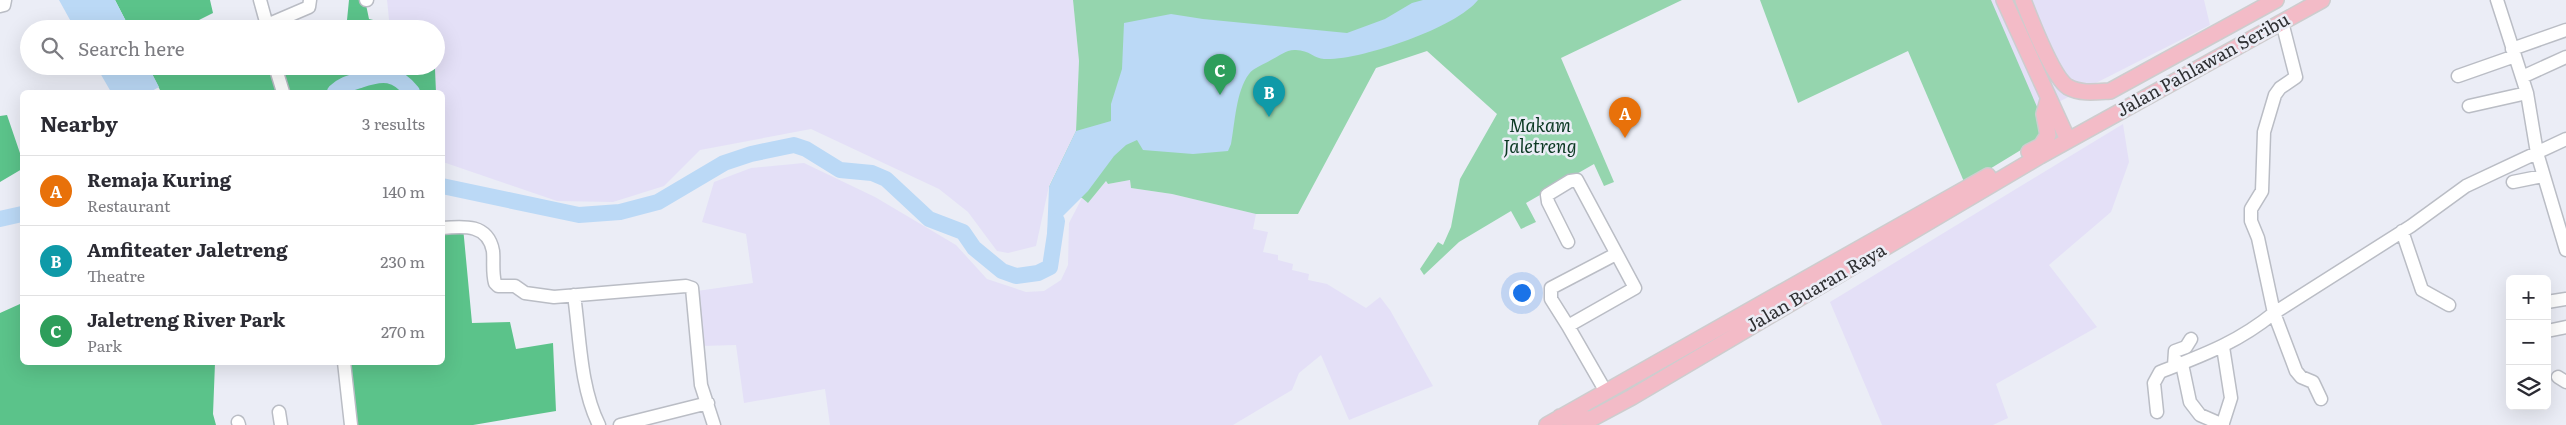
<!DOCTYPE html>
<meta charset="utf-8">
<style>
:root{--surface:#fff;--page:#f2f2f3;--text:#2b2b33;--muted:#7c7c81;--line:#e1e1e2;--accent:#1a73e8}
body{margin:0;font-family:Literata,serif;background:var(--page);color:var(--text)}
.controls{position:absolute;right:15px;bottom:15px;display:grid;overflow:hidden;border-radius:8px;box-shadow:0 5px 20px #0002}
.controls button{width:45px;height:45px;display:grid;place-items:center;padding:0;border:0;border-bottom:1px solid var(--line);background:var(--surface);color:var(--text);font:25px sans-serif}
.you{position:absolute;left:1521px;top:292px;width:18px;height:18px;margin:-12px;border:4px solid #fff;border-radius:50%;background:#1a73e8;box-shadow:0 0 0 8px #1a73e833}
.badge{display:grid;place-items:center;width:32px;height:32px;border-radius:50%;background:var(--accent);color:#fff;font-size:16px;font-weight:700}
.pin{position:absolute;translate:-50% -41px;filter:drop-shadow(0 1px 2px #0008)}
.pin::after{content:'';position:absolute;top:26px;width:18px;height:15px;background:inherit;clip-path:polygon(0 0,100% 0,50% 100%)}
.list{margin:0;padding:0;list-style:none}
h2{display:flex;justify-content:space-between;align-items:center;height:65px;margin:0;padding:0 20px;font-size:21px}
h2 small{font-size:16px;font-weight:400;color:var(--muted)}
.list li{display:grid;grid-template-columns:32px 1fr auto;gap:15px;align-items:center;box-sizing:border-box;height:70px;padding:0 20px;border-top:1px solid var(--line)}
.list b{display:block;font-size:19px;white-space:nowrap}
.list p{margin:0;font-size:16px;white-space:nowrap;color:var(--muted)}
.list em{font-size:16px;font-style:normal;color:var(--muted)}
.icon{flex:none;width:28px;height:28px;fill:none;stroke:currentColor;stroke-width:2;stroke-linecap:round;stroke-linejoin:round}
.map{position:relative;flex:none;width:2566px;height:425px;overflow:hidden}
.search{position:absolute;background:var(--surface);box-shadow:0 5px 20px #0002;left:20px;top:20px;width:425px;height:55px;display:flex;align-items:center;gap:12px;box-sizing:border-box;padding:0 18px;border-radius:28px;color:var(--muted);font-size:19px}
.panel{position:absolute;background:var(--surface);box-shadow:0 5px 20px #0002;left:20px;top:90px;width:425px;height:275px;border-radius:8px}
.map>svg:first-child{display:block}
</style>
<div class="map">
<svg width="2566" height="425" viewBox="0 0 2566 425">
<rect width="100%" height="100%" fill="#ebedf6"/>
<path fill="#e4e0f7" d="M387,0H1073L1079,61L1076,131L1049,186L1036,246L1008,253L997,251L968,212L939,189L811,129L700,150L664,186L613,202L557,201L443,162L442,92H436L435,69L428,66H436V29H390Z
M1986,0H2204L2210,25L2031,116Z
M2123,124L2129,162L2111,212L2049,265L2097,327L1996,384L2008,418L1993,425H1882L1830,302Z
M804,163L875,197L956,245L987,279L1026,292L1044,291L1061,280L1068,265L1069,223L1082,198L1088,203L1106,181L1108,184L1130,180L1131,188L1172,194L1256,214L1253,229L1268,232L1263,252L1278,255V260L1293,264L1292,270L1309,274L1308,280L1327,284L1366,308L1380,297L1390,310L1433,386L1349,420L1321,355L1299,373L1292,390L1233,425H830L825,389L744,403L736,345L701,346L697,291L753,283L746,234L702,222L714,182L751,168Z"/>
<path fill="#95d5ae" d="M1073,0H1682L1561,58L1614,182L1604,186L1594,164L1526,203L1536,222L1521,229L1511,211L1459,242L1424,275L1420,269L1438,242L1443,245L1451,227L1460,179L1497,114L1427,51L1376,68L1298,214H1256L1172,194L1131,188L1130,180L1108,184L1106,181L1088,203L1082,198L1049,187L1076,131L1079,61Z
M1760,0H1991L2044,123L2039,139L1965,184L1908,51L1798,103Z"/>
<path fill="#5bc38a" d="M115,0H210L213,13L197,21L198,29H130Z
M349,0H365L369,19L390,24V29H322L347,20Z
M148,66H206L207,72L245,66H428L435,69L436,92H161Z
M7,115L22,159V169L0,182V116Z
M463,227L472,323L510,322L516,349L553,343L556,411L473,425H348L343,363L442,362L443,232Z
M20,304L22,322V362L215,363L213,414L216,425H0V313Z"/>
<path fill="#bbd9f6" d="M59,0H115L130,29H75Z
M1423,0H1478C1456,28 1359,61 1324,59C1315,59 1309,50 1296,50C1287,49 1279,56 1271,60C1265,64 1253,68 1249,74C1236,91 1235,123 1231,144L1228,151L1193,154L1143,150L1137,140L1126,145L1114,156L1088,191L1062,217L1058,245L1047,236L1049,187L1076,131L1111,121V104L1122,69L1124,23L1171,14L1203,19L1347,33L1385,19L1412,3Z
M96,66H148L159,87L150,92H111Z"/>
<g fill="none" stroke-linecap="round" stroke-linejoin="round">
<path stroke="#bbd9f6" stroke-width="16" d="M335,92C342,85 350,83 360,80C383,72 396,72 412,92
M442,186L579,215L620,212L658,202L724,163L751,154L794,145L806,149L840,170L872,173L886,179L929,219L963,232L974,248L1002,271L1016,276L1038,273L1050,267L1057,221
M0,219L22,214"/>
<g stroke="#babdc5" stroke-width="15">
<path id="minor" d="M260,0L268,29
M366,0H367
M2497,0L2527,93L2537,153L2566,250
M0,6L4,5L5,0
M2282,22L2296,77L2280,88L2275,95L2264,132L2262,191L2251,209V221L2258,238L2274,313L2411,226L2466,186L2566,139
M267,25L309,7L310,0
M2512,49L2566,30
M275,66L283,92
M2458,76L2515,56
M2522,77L2566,57
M2469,106L2527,93
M2513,182L2543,176
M442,228C465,226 488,224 493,251C494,261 492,272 495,283L498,286H515L525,293L554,297L686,286L692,288L701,385L714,425
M2402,231L2422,290L2449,305
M1568,242L1548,202L1547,195L1570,181L1577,180L1635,288L1568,326L1606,392
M574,295C580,337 580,387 599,425
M2547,302L2566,299
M1568,326L1551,299V288L1616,254
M2547,331L2566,327
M344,362L351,425
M2182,364L2190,402L2200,415L2223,425
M2174,366L2175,351L2186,347L2191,339
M2558,377L2566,382
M279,412L281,425
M2157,412L2154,383L2160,372C2203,355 2237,343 2274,313L2296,371L2301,377L2313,382L2321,399
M238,422L239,425
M2223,423L2231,398L2223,347
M620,425L708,403"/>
</g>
<g stroke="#cdcdce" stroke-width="18">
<path id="major" d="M2004,0L2068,140
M2023,0C2030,18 2053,78 2068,87C2081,94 2095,92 2110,91L2276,0
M2029,152L2041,146L2048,135L2044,114L2048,100
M1560,417L1591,419L1632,397L2040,156L2322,0
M1547,425L1988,176"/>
</g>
<use href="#minor" stroke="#fff" stroke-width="12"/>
<use href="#major" stroke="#f3bbc7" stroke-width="15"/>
</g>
<g text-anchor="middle" stroke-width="5" stroke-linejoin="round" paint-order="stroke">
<g font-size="18" fill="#2f3033" stroke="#ebedf6">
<text transform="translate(2203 65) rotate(-29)" y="6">Jalan Pahlawan Seribu</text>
<text transform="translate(1816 288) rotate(-30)" y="6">Jalan Buaran Raya</text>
</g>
<g font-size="18" font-style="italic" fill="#0b3822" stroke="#ebedf6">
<text x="1540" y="132">Makam<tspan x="1540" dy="21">Jaletreng</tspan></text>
</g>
</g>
</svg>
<div class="controls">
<button>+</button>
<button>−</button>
<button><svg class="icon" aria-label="layers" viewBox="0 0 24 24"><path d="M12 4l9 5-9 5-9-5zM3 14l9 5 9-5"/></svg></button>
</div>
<div class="you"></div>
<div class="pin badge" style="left:1625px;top:138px;background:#e8710a">A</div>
<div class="pin badge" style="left:1269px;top:117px;background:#0f9aa8">B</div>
<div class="pin badge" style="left:1220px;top:95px;background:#2e9e5b">C</div>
<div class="search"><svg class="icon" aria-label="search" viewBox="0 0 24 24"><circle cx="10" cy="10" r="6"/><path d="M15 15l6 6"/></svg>Search here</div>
<section class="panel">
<h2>Nearby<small>3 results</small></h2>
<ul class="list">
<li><span class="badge" style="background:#e8710a">A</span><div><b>Remaja Kuring</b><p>Restaurant</p></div><em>140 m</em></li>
<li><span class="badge" style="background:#0f9aa8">B</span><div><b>Amfiteater Jaletreng</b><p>Theatre</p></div><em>230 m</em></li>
<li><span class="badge" style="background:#2e9e5b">C</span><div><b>Jaletreng River Park</b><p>Park</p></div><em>270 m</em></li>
</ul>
</section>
</div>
